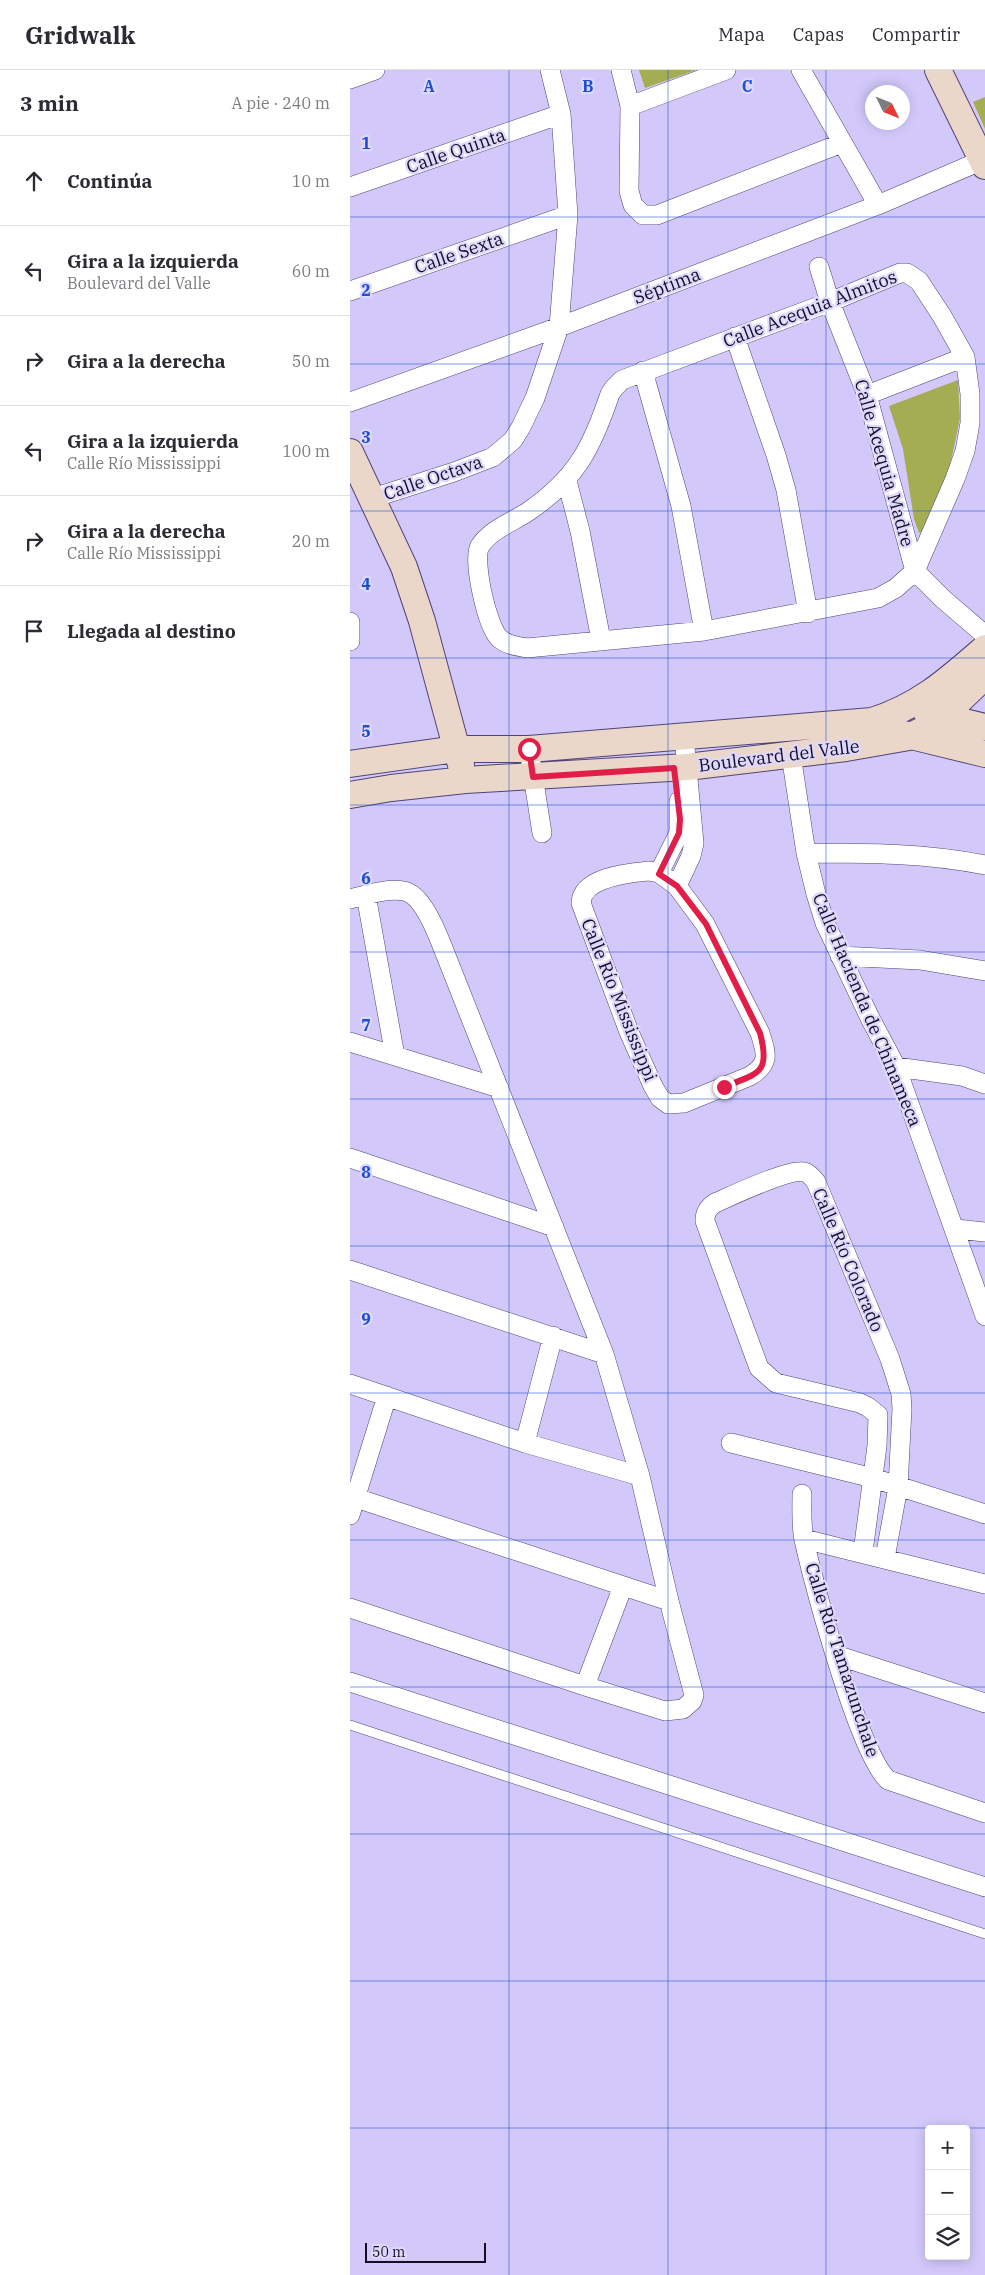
<!DOCTYPE html>
<html lang="es">
<meta charset="utf-8">
<style>
:root{--surface:#fff;--page:#f7f7f7;--text:#2b2b33;--muted:#7c7c81;--line:#e1e1e2}
body{margin:0;font-family:"IBM Plex Serif",serif;background:var(--page);color:var(--text)}
.controls{position:absolute;right:15px;bottom:15px;display:grid;overflow:hidden;border-radius:5px;box-shadow:0 2px 12px #0003}
.controls button{width:45px;height:45px;display:grid;place-items:center;padding:0;border:0;border-bottom:1px solid var(--line);background:var(--surface);color:var(--text);font:25px sans-serif}
.compass{position:absolute;left:515px;top:15px;width:45px;height:45px;border-radius:50%;background:var(--surface);box-shadow:0 2px 12px #0003;rotate:133deg}
.scale{position:absolute;left:15px;bottom:12px;width:121px;box-sizing:border-box;padding-left:5px;border:2px solid #140e24;border-top:0;font-size:14px;line-height:18px;white-space:nowrap;color:#140e24;-webkit-text-stroke:4px #dfd8fd;paint-order:stroke}
.stop{position:absolute;width:15px;height:15px;margin:-11px;border:4px solid #e11d48;border-radius:50%;background:#fff}
.stop.end{background:#e11d48;border-color:#fff;box-shadow:0 1px 5px #0008}
.list{margin:0;padding:0;list-style:none}
h2{display:flex;justify-content:space-between;align-items:center;height:65px;margin:0;padding:0 20px;font-size:21px}
h2 small{font-size:16px;font-weight:400;color:var(--muted)}
.list li{display:grid;grid-template-columns:32px 1fr auto;gap:15px;align-items:center;box-sizing:border-box;height:90px;padding:0 20px;border-top:1px solid var(--line)}
.list b{display:block;font-size:19px;white-space:nowrap}
.list p{margin:0;font-size:16px;white-space:nowrap;color:var(--muted)}
.list em{font-size:16px;font-style:normal;color:var(--muted)}
.icon{flex:none;width:28px;height:28px;fill:none;stroke:currentColor;stroke-width:2;stroke-linecap:round;stroke-linejoin:round}
.map{position:relative;flex:none;width:635px;height:2205px;overflow:hidden}
header{display:flex;align-items:center;gap:30px;box-sizing:border-box;height:70px;padding:0 25px;background:var(--surface);border-bottom:1px solid var(--line)}
header strong{font-size:24px}
nav{display:flex;gap:28px;margin-inline-start:auto;font-size:18px}
main{display:flex}
aside{flex:1;background:var(--surface)}
.map>svg:first-child{display:block}
</style>
<header>
<strong>Gridwalk</strong>
<nav><a>Mapa</a><a>Capas</a><a>Compartir</a></nav>
</header>
<main>
<aside>
<h2>3 min<small>A pie · 240 m</small></h2>
<ul class="list">
<li><svg class="icon" aria-label="ahead" viewBox="0 0 24 24"><path d="M12 20V5M6 11l6-6 6 6"/></svg><div><b>Continúa</b></div><em>10 m</em></li>
<li><svg class="icon" aria-label="left" viewBox="0 0 24 24"><path d="M17 20v-9H6M10 6l-5 5 5 5"/></svg><div><b>Gira a la izquierda</b><p>Boulevard del Valle</p></div><em>60 m</em></li>
<li><svg class="icon" aria-label="right" viewBox="0 0 24 24"><path d="M7 20v-9h11M14 6l5 5-5 5"/></svg><div><b>Gira a la derecha</b></div><em>50 m</em></li>
<li><svg class="icon" aria-label="left" viewBox="0 0 24 24"><path d="M17 20v-9H6M10 6l-5 5 5 5"/></svg><div><b>Gira a la izquierda</b><p>Calle Río Mississippi</p></div><em>100 m</em></li>
<li><svg class="icon" aria-label="right" viewBox="0 0 24 24"><path d="M7 20v-9h11M14 6l5 5-5 5"/></svg><div><b>Gira a la derecha</b><p>Calle Río Mississippi</p></div><em>20 m</em></li>
<li><svg class="icon" aria-label="arrive" viewBox="0 0 24 24"><path d="M6 21V4h12l-3 4 3 4H6"/></svg><div><b>Llegada al destino</b></div></li>
</ul>
</aside>
<div class="map">
<svg width="635" height="2205" viewBox="0 0 635 2205">
<rect width="100%" height="100%" fill="#d2c9fa"/>
<path fill="#a4ad51" d="M289,0H346L295,18Z
M635,27V59L623,32Z
M608,310L610,348L595,420L576,459L569,463L564,449L553,379L539,336Z"/>
<g fill="none" stroke-linecap="round" stroke-linejoin="round">
<g stroke="#504377" stroke-width="10">
<path id="lane" d="M0,1655L635,1864"/>
</g>
<g stroke="#504377" stroke-width="20">
<path id="street" d="M271,0L280,36L279,121L283,135L293,145H307L492,73
M451,0L528,135
M0,9L25,0
M280,36L376,0
M0,117L211,44
M469,197L480,232L517,325L565,501L593,529L635,565
M550,203H557L569,211L592,246L615,287L620,324V353L615,381L605,409L565,501L546,518L528,528L354,561L177,578C166,576 157,575 149,568C137,556 122,490 130,476C141,459 163,452 179,441C227,408 242,377 260,324L264,318L272,310L480,232Z
M0,221L218,145
M385,267L426,385L436,420L458,543
M293,301L331,436L354,561
M517,325L615,287
M0,332L209,257L528,135L635,89
M217,411L230,461L251,570
M23,428L104,402L143,387L163,370L171,357L185,328L209,257L218,145L211,44L200,0
M0,552V571
M441,685L456,783L466,824L475,853L520,948L546,997L635,1246
M181,693L192,763
M456,783C517,783 576,783 635,795
M299,801L309,803L327,816L355,854L410,963C416,983 421,993 400,1006L334,1033L318,1034L310,1028L303,1016L279,962L231,833C232,807 279,803 299,801Z
M309,803L329,763V731
M327,816L341,786L344,773L334,667
M16,825L45,986
M0,829C16,825 37,818 54,821C71,824 85,858 91,873L254,1284L290,1406L319,1531L344,1625L342,1631L333,1639L315,1641L235,1616L0,1538
M490,886L570,890L635,901
M0,972L149,1018
M546,997L612,1006L635,1014
M0,1088L204,1157
M606,1159L635,1162
M0,1200L254,1284
M0,1314L175,1373L290,1406
M175,1373L203,1266
M381,1373L523,1408L635,1444
M452,1424C452,1439 451,1455 454,1470C464,1514 509,1684 538,1710L635,1743
M6,1428L319,1531
M0,1445L37,1326
M454,1469L635,1514
M513,1482L527,1376L528,1345L518,1337L510,1333L426,1313L409,1298L355,1151C355,1142 358,1138 365,1133C381,1126 440,1098 454,1102C459,1103 463,1108 466,1112L540,1289L551,1324L552,1339L548,1417L535,1488
M486,1585L635,1633
M0,1612L635,1817
M235,1616L273,1516"/>
</g>
<g stroke="#504377" stroke-width="28">
<path id="secondary" d="M588,0L635,96
M0,382L54,497L72,551L111,695
M577,643L635,657
M553,664L635,684
M0,694L106,679H179L522,651C570,636 598,610 635,578
M0,725L41,718L115,710L337,697L496,678L559,667L577,658L592,647L635,606"/>
</g>
<use href="#lane" stroke="#fff" stroke-width="9"/>
<use href="#street" stroke="#fff" stroke-width="19"/>
<use href="#secondary" stroke="#ebd7c9" stroke-width="26"/>
</g>
<g fill="none" stroke-linecap="round" stroke-linejoin="round">
<path stroke="#e11d48" stroke-width="6" d="M179,679L183,707L324,698L330,749L329,763L309,804L327,816L356,854L410,963C421,1004 408,1003 374,1017"/>
</g>
<path fill="none" stroke="#1d4ed8" stroke-width="1" stroke-opacity="0.55" d="M159,0V2205M318,0V2205M476,0V2205M0,147H635M0,294H635M0,441H635M0,588H635M0,735H635M0,882H635M0,1029H635M0,1176H635M0,1323H635M0,1470H635M0,1617H635M0,1764H635M0,1911H635M0,2058H635"/>
<g text-anchor="middle" stroke-width="4.5" stroke-linejoin="round" paint-order="stroke">
<g font-size="18" fill="#140e24" stroke="#dfd8fd">
<text transform="translate(106 81) rotate(-19)" y="6">Calle Quinta</text>
<text transform="translate(109 183) rotate(-19)" y="6">Calle Sexta</text>
<text transform="translate(317 216) rotate(-21)" y="6">Séptima</text>
<text transform="translate(460 239) rotate(-21)" y="6">Calle Acequia Almitos</text>
<text transform="translate(534 393) rotate(74)" y="6">Calle Acequia Madre</text>
<text transform="translate(83 408) rotate(-19)" y="6">Calle Octava</text>
<text transform="translate(429 686) rotate(-7)" y="6">Boulevard del Valle</text>
<text transform="translate(269 930) rotate(68)" y="6">Calle Río Mississippi</text>
<text transform="translate(517 940) rotate(67)" y="6">Calle Hacienda de Chinameca</text>
<text transform="translate(498 1190) rotate(67)" y="6">Calle Río Colorado</text>
<text transform="translate(492 1590) rotate(72)" y="6">Calle Río Tamazunchale</text>
</g>
</g>
<g font-size="16" text-anchor="middle" font-weight="bold" fill="#1d4ed8" stroke="#dfd8fd" stroke-width="4.5" stroke-linejoin="round" paint-order="stroke">
<text x="79" y="22">A</text>
<text x="238" y="22">B</text>
<text x="397" y="22">C</text>
<text x="16" y="79">1</text>
<text x="16" y="226">2</text>
<text x="16" y="373">3</text>
<text x="16" y="520">4</text>
<text x="16" y="667">5</text>
<text x="16" y="814">6</text>
<text x="16" y="961">7</text>
<text x="16" y="1108">8</text>
<text x="16" y="1255">9</text>
</g>
</svg>
<div class="controls">
<button>+</button>
<button>−</button>
<button><svg class="icon" aria-label="layers" viewBox="0 0 24 24"><path d="M12 4l9 5-9 5-9-5zM3 14l9 5 9-5"/></svg></button>
</div>
<svg class="compass" viewBox="-18 -18 36 36"><path d="M0-13l5 13h-10z" fill="#e53935"/><path d="M0 13l5-13h-10z" fill="#7c7c81"/></svg>
<div class="scale">50 m</div>
<div class="stop" style="left:179px;top:679px"></div>
<div class="stop end" style="left:374px;top:1017px"></div>
</div>
</main>
